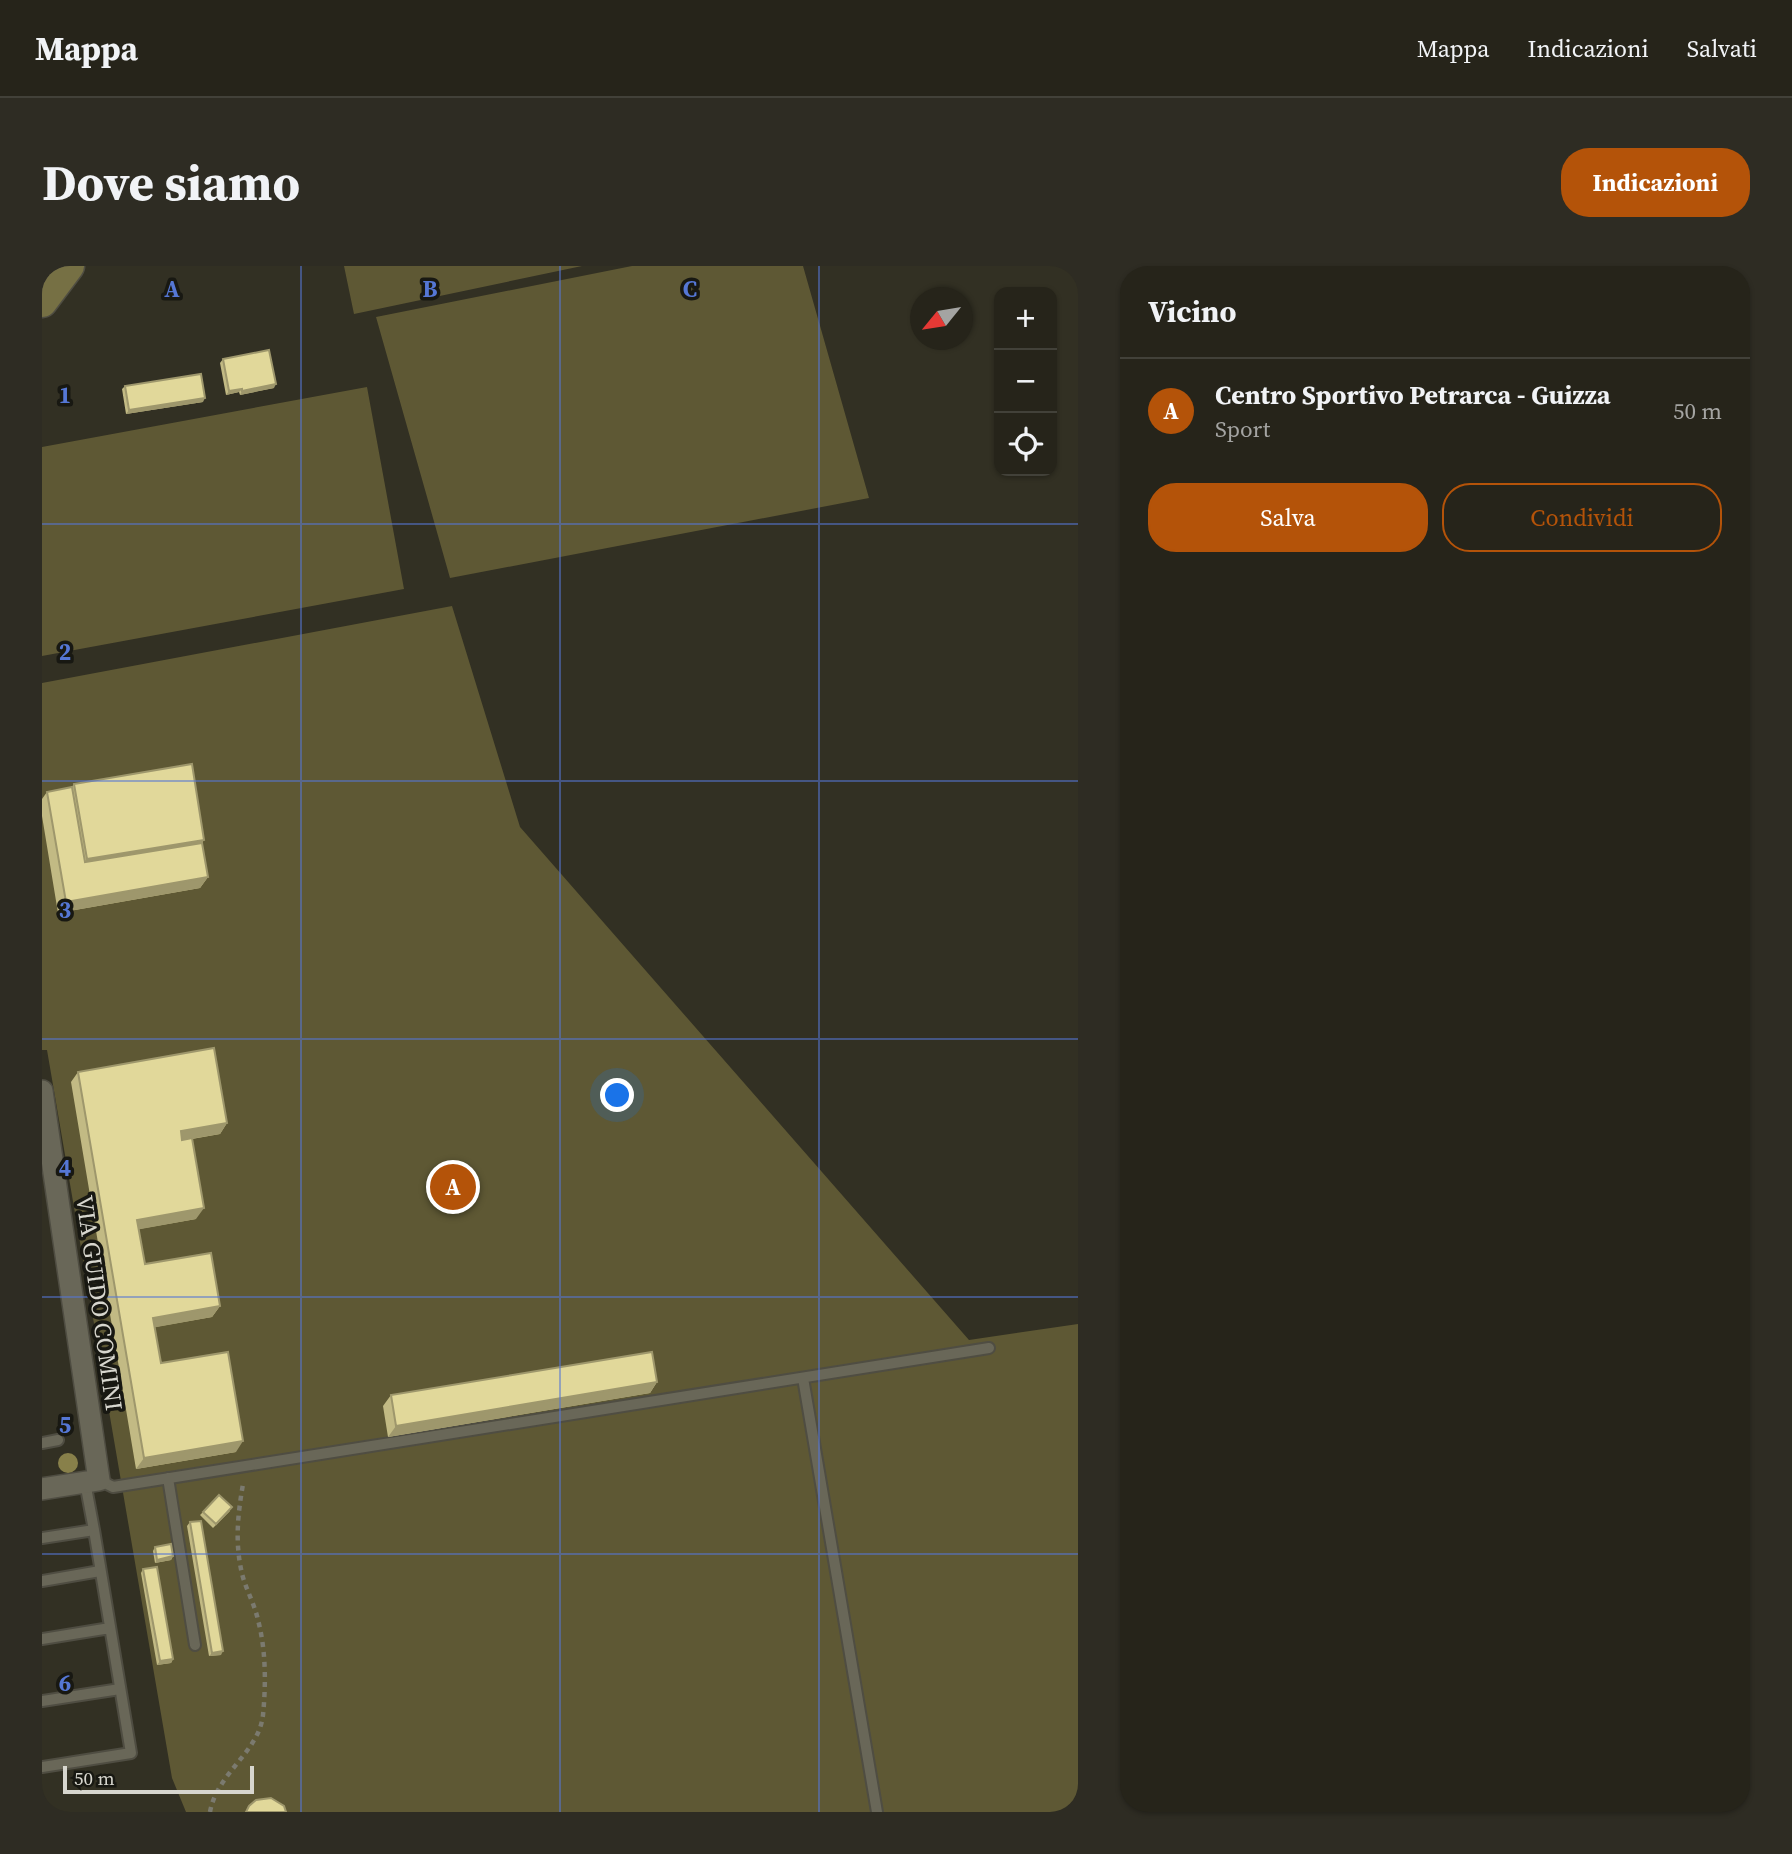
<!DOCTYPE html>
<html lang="it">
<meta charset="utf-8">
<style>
:root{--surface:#26241a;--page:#2e2c23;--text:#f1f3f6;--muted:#a4a4a2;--line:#424139;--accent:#b45309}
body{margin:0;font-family:"Source Serif 4",serif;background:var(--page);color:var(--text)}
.controls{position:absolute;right:21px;top:21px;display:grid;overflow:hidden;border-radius:14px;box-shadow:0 2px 5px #0004}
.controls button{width:63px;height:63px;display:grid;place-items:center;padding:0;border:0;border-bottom:2px solid var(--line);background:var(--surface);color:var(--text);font:35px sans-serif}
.compass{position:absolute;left:868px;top:21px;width:63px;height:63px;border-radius:50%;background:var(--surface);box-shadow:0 2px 5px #0004;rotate:240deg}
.scale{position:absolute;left:21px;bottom:18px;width:191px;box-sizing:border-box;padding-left:7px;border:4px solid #d7d6ce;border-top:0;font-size:19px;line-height:24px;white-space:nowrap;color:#d7d6ce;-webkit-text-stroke:5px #181812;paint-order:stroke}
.you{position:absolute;left:576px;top:830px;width:24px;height:24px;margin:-18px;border:5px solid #fff;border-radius:50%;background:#1a73e8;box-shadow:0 0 0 10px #1a73e833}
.badge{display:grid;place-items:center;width:46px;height:46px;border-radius:50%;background:var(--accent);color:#fff;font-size:23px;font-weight:700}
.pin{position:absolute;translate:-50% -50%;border:4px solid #fff;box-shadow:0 2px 7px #0006}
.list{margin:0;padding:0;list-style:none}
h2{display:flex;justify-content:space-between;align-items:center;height:91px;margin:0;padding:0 28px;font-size:30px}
h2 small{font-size:23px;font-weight:400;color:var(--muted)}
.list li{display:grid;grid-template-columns:46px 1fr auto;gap:21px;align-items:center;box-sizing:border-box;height:105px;padding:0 28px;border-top:2px solid var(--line)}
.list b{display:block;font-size:26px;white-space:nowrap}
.list p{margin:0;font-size:23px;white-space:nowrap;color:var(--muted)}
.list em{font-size:23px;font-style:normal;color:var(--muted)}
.actions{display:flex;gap:14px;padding:21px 28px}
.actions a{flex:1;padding:16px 0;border:2px solid var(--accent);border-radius:28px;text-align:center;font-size:24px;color:var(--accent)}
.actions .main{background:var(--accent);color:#fff}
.icon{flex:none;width:38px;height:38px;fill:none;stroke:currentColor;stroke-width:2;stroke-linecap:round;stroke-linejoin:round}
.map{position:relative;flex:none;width:1036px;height:1546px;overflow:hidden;border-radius:28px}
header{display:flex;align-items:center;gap:42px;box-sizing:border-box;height:98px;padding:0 35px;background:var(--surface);border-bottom:2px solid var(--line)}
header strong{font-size:33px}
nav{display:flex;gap:38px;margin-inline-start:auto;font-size:24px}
.intro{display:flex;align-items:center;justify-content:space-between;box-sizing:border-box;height:168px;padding:0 42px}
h1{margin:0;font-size:49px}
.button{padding:18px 32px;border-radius:28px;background:var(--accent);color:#fff;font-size:24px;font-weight:700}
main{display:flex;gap:42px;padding:0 42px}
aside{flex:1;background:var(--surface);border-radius:28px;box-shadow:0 2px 5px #0004}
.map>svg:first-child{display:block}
</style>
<header>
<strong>Mappa</strong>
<nav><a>Mappa</a><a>Indicazioni</a><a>Salvati</a></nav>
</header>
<div class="intro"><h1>Dove siamo</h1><a class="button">Indicazioni</a></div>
<main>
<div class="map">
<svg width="1036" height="1546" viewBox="0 0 1036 1546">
<rect width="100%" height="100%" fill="#323023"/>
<path fill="#5e5834" d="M302,0H540L312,48Z
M590,0H761L827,232L408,312L334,51Z
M325,121L362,323L0,390V181Z
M410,340L478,561L927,1074L1036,1058V1546H144L130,1512L5,784H0V417Z"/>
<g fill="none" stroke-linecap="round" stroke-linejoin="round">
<g stroke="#4f4d42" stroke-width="14">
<path id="lane" d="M761,1112L835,1546
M0,1177L16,1174
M126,1212L153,1379
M57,1214L71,1221L947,1082
M43,1216L52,1264
M0,1272L52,1264L89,1487L0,1501
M0,1315L58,1305
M0,1373L68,1362
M0,1435L78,1423"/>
</g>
<g stroke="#4f4d42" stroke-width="24">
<path id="street" d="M0,825L57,1214L0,1223"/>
</g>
<g stroke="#4f4d42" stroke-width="33">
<path id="secondary" d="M0,36L27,0"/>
</g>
<path stroke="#7b7a6f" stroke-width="4.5" stroke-dasharray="5 5" stroke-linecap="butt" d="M168,1546C175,1507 217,1486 221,1449C224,1418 224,1384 216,1354C212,1336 202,1320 199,1303C193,1274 196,1247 201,1218"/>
<use href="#lane" stroke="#696758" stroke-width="10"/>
<use href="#street" stroke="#696758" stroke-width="21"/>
<use href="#secondary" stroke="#767044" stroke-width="30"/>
</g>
<circle fill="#88804a" cx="26" cy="1197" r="10"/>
<path fill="#c2ba84" d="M181,93L232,122L198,129L197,126L184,129L178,97Z
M83,120L161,136L84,148L80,123Z
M32,518L162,574L160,577L166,611L158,622L16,647L0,550V533L5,526L30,521Z
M36,806L185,857L178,868L150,873L154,953L97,963L103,998L178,1040L170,1051L113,1061L119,1097L194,1186L94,1203L29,816Z
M615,1116L608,1127L346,1171L341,1140L349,1129Z
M188,1245L171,1262L158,1249L161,1246Z
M148,1256L179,1389L167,1390L145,1260Z
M113,1281L131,1290L129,1294L113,1297L111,1285Z
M101,1303L131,1393L129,1397L115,1399L99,1307Z"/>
<path fill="#9e976c" d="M234,118L232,122L198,129L200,125Z
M200,123L197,126L184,129L187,125Z
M163,132L161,136L84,148L87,144Z
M162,574L152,588L35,607L45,593Z
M166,611L158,622L16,647L24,636Z
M185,857L178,868L131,876L139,865Z
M162,942L154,953L88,965L95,954Z
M178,1040L170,1051L104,1063L111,1052Z
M615,1116L608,1127L346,1171L354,1160Z
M201,1175L194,1186L94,1203L102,1192Z
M131,1290L129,1294L113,1297L115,1294Z
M181,1385L179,1389L167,1390L170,1387Z
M131,1393L129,1397L115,1399L118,1395Z"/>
<path fill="#e1d89a" stroke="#9e976c" stroke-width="2" d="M227,84L234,118L200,125V123L187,125L181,93Z
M159,108L163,132L87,144L83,120Z
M150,498L162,574L45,593L32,518Z
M30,521L43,596L160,577L166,611L24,636L5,526Z
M172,782L185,857L139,865L140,874L150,872L162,942L95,954L103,998L169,987L178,1040L111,1052L119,1097L186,1086L201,1175L102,1192L36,806Z
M610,1086L615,1116L354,1160L349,1129Z
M177,1229L190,1241L174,1258L161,1246Z
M159,1255L181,1385L170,1387L148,1256Z
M129,1278L131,1290L115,1294L113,1281Z
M115,1301L131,1393L118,1395L101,1303Z
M229,1532L242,1540L244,1546H204L207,1540L214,1534Z"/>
<path fill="none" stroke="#5577d5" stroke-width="2" stroke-opacity="0.55" d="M259,0V1546M518,0V1546M777,0V1546M0,258H1036M0,515H1036M0,773H1036M0,1031H1036M0,1288H1036"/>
<g text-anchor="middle" stroke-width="7" stroke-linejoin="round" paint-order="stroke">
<g font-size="24" fill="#d7d6ce" stroke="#181812">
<text transform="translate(57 1037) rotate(82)" y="8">VIA GUIDO COMINI</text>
</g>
</g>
<g font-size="23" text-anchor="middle" font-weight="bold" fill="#5577d5" stroke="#181812" stroke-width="7" stroke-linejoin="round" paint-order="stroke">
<text x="130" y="31">A</text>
<text x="388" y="31">B</text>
<text x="648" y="31">C</text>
<text x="23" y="137">1</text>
<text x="23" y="394">2</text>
<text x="23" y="652">3</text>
<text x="23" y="910">4</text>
<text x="23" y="1167">5</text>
<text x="23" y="1425">6</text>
</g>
</svg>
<div class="controls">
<button>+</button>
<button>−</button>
<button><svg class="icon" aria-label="locate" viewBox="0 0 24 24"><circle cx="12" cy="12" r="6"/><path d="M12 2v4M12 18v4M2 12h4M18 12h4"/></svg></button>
</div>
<svg class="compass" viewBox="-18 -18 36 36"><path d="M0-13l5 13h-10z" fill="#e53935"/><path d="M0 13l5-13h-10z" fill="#a4a4a2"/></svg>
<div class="scale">50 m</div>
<div class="you"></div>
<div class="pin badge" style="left:411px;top:921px">A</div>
</div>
<aside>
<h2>Vicino<small></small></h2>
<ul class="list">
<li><span class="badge">A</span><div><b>Centro Sportivo Petrarca - Guizza</b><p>Sport</p></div><em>50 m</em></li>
</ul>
<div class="actions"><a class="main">Salva</a><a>Condividi</a></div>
</aside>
</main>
